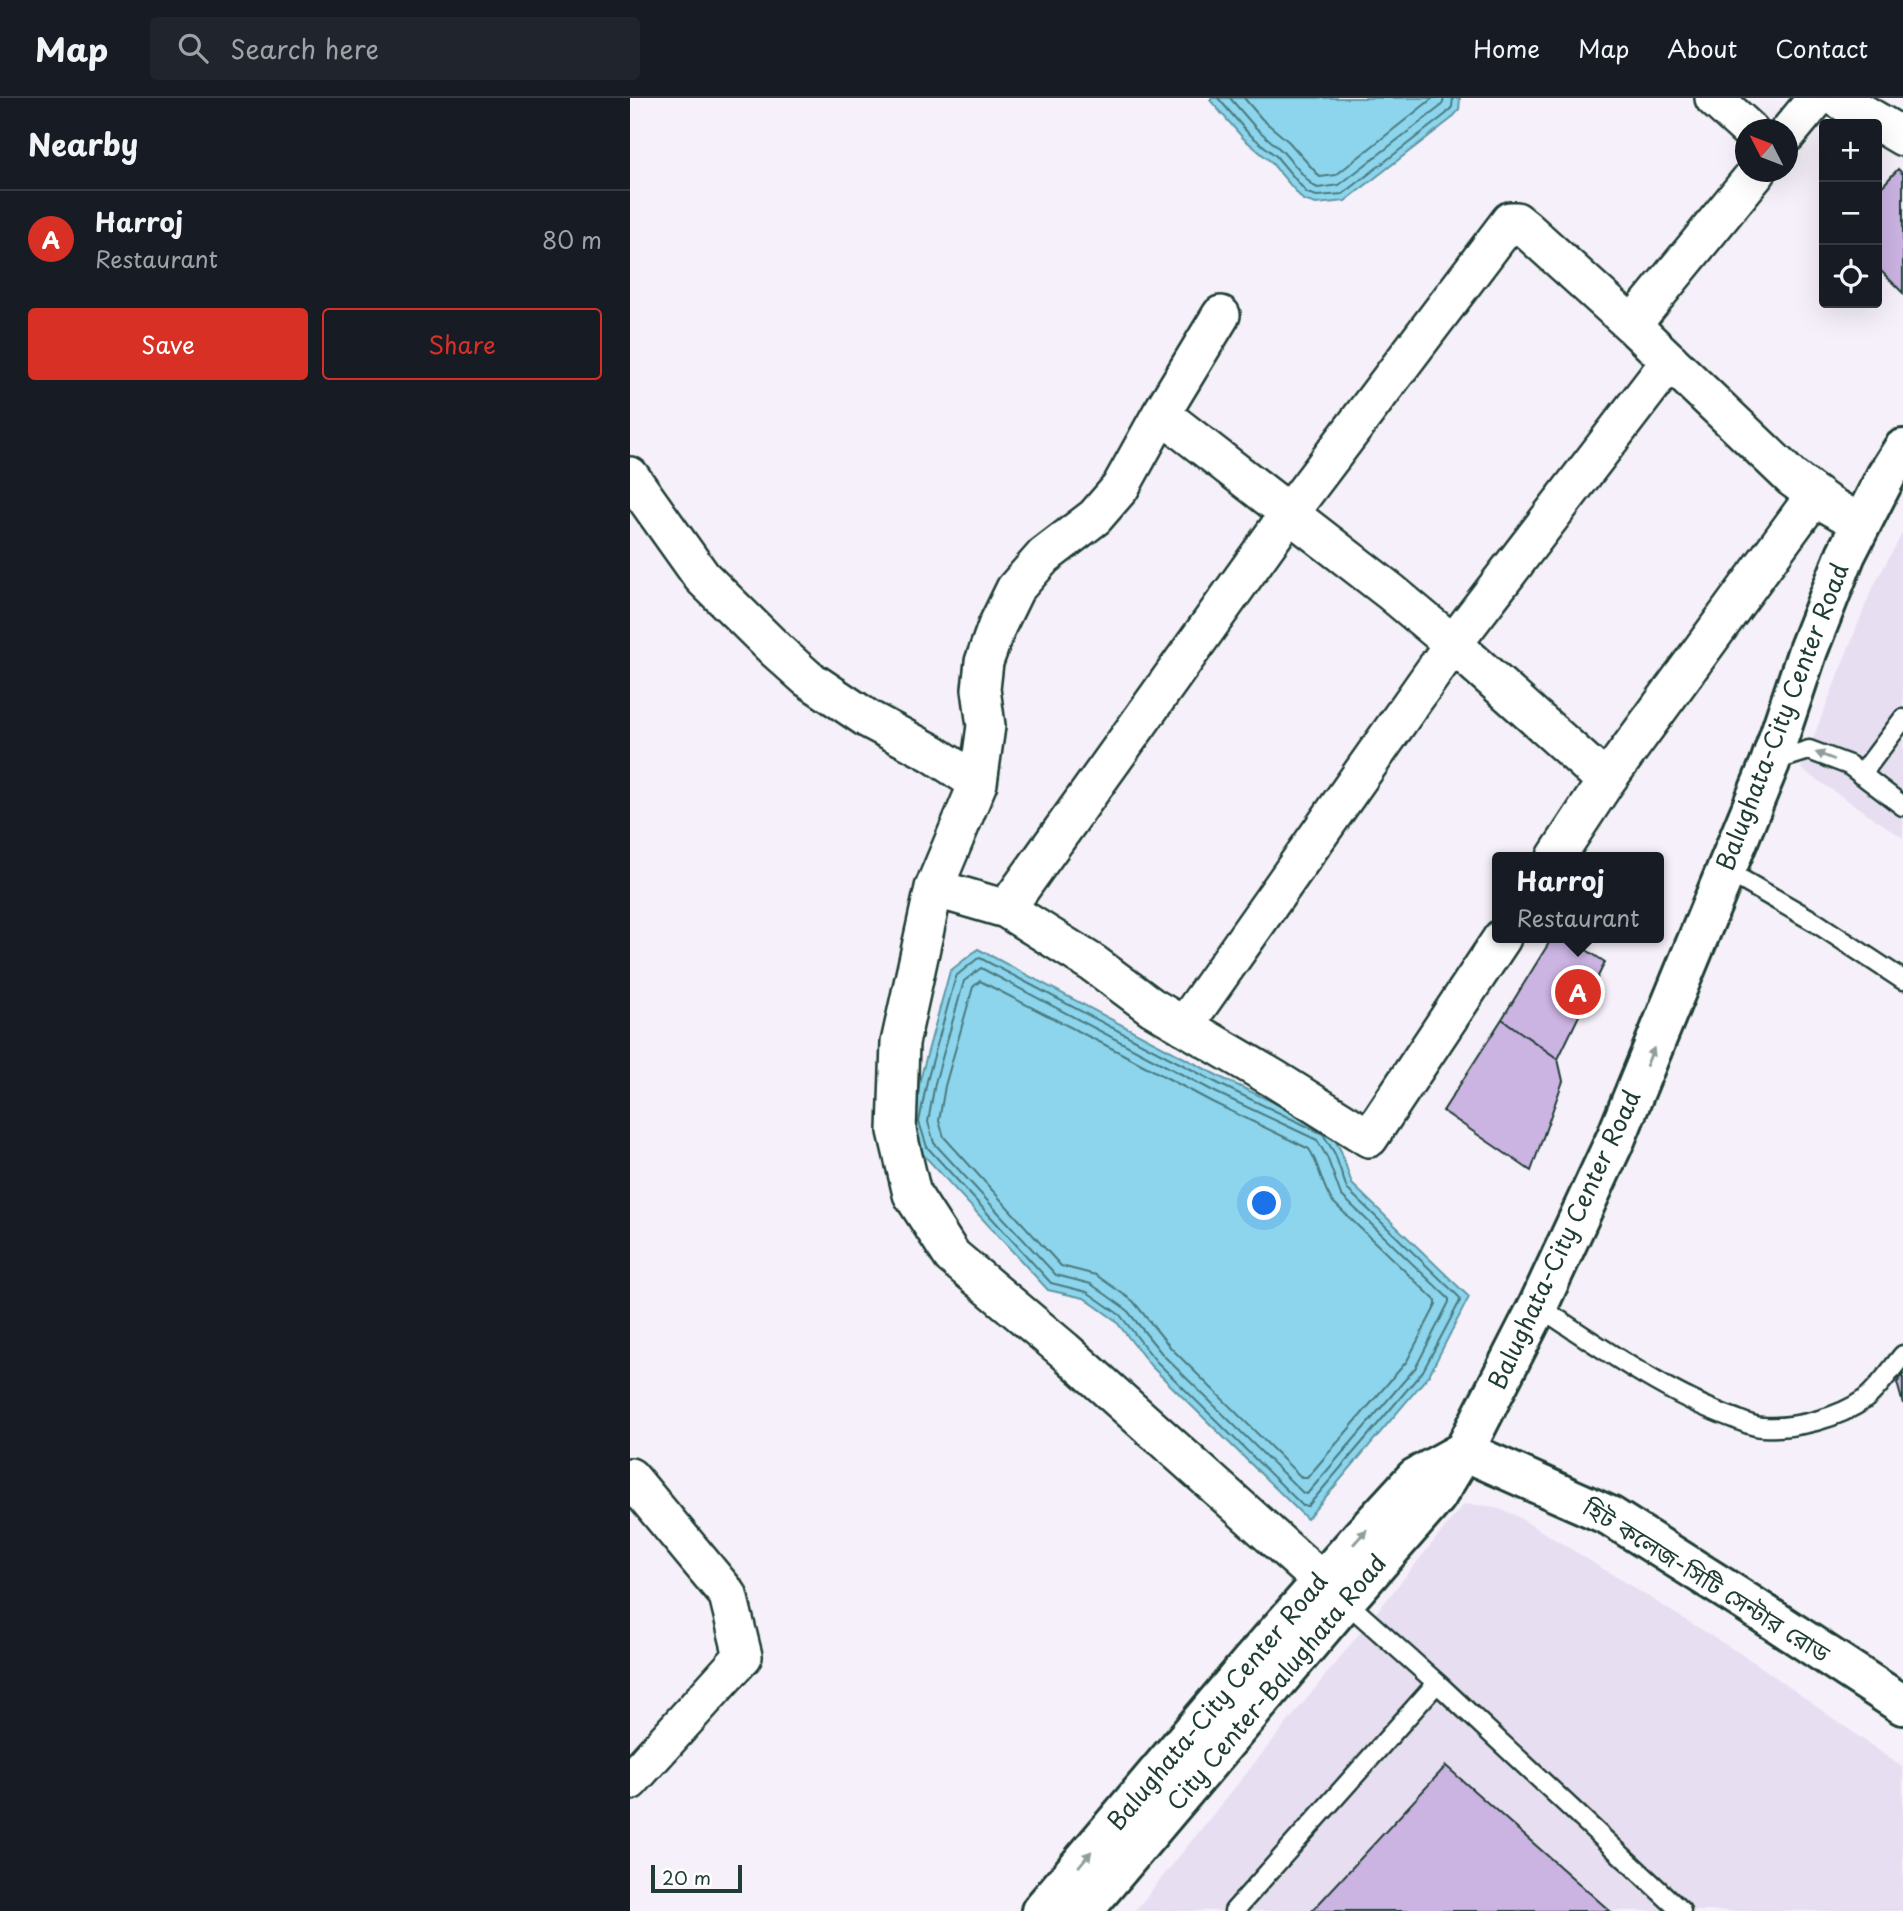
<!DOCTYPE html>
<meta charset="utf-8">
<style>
:root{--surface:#171b24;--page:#20242c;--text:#f1f3f6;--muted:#9ea1a6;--line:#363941;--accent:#d93025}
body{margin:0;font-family:"Playpen Sans","Noto Sans Bengali",sans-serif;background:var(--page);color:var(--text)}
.controls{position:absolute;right:21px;top:21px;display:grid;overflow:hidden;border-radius:7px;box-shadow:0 7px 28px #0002}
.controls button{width:63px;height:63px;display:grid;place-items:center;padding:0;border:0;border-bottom:2px solid var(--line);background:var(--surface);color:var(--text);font:35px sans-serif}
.compass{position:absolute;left:1105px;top:21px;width:63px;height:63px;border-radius:50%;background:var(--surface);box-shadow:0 7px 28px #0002;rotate:312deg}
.scale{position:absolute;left:21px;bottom:18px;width:91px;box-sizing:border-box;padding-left:7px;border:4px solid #1f3d34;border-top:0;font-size:19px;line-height:24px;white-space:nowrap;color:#1f3d34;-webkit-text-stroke:5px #fff;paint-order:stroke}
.you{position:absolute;left:635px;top:1106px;width:24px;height:24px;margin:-18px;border:5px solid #fff;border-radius:50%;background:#1a73e8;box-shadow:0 0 0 10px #1a73e833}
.badge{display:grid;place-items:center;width:46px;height:46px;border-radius:50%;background:var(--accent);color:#fff;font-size:23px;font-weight:700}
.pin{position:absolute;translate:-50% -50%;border:4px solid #fff;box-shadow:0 2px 7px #0006}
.popup{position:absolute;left:862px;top:754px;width:172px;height:91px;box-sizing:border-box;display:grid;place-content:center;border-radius:7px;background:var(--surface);filter:drop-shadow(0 2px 5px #0005);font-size:23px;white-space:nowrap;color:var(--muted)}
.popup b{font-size:26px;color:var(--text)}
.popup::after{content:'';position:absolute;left:50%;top:100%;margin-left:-14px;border:14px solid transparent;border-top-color:var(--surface)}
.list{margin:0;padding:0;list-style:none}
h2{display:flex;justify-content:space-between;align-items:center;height:91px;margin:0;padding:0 28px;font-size:30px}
h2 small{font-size:23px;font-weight:400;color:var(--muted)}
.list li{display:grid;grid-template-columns:46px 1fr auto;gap:21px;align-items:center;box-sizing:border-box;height:98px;padding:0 28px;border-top:2px solid var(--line)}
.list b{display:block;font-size:26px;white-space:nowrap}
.list p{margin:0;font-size:23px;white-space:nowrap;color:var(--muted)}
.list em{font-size:23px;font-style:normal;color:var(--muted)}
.actions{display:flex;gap:14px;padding:21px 28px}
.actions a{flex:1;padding:16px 0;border:2px solid var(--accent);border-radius:7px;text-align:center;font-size:24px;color:var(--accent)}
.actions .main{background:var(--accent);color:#fff}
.icon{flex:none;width:38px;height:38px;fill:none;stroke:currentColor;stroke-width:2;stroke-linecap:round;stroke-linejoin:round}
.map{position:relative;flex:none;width:1273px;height:1813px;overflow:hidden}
header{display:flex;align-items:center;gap:42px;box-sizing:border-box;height:98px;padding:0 35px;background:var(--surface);border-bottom:2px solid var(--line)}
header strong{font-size:33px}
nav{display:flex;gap:38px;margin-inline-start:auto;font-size:24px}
.search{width:490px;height:63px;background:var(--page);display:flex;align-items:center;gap:18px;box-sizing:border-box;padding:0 24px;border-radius:7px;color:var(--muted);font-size:26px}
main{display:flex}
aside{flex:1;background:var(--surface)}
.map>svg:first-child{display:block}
</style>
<header>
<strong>Map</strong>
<div class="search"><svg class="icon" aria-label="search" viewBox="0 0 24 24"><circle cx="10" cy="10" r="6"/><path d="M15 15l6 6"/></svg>Search here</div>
<nav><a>Home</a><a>Map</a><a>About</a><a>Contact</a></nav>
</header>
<main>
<aside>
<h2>Nearby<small></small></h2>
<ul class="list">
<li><span class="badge">A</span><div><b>Harroj</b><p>Restaurant</p></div><em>80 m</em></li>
</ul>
<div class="actions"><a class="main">Save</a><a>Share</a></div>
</aside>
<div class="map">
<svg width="1273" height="1813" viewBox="0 0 1273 1813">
<rect width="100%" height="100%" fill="#f5f0f9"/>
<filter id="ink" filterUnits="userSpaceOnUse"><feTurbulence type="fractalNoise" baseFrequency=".0143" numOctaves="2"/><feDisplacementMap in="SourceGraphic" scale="14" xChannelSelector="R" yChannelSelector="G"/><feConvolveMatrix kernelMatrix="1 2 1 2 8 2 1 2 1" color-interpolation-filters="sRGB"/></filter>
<g filter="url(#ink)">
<path fill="#e8def2" d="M1273,434V740L1171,671L1241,493Z
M834,1406L860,1408L883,1416L941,1451L1127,1566L1273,1670V1813H505Z"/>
<path fill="#8cd5ed" stroke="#6098a3" stroke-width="2" d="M582,0H830L829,12L821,21L715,103L686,106L673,102L640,63L613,40L580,2Z
M348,851L594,981L698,1030L711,1053L722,1086L839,1199L799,1277L677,1421L521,1268L485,1222L454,1200L418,1192L290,1053L282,1025L290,982L320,873Z"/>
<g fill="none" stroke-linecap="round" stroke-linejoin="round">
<path stroke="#4b7a7e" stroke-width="2" d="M588,0L618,35L646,58L677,95L687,98L713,96L816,16L822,9L823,0
M600,0L625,29L652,53L682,87L688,90L709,87L810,9L813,5L814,0
M614,0L632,21L659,44L690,79L706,77L803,0
M350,860L591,987L693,1036L705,1056L717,1091L829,1199L830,1203L793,1273L678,1408H673L526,1263L490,1217L457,1194L421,1185L297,1049L289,1024L297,983L326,878L347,861Z
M351,870L587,995L687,1042L697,1059L711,1097L819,1201V1204L786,1269L677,1396L673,1395L533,1257L496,1211L461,1186L426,1177L304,1045L298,1024L305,985L334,883Z
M350,883L487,953L582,1004L679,1051C690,1067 691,1088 703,1104L806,1203V1207L777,1263L677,1380H672L541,1250L503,1203L466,1177L431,1168L314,1039L309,1023L315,988L343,889Z"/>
</g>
<path fill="#cbb3e2" stroke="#1f3d34" stroke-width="2" d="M1268,71L1273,76V195L1247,169V94Z
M922,840H938L975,864L928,961L872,921Z
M872,921L928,961L933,983L901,1073L813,1013Z
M1273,1276V1306L1267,1285Z
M816,1668L980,1813H682Z"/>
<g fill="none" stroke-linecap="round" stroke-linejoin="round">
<g stroke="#1f3d34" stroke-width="23">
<path id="service" d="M1141,664L1179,652L1219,667L1273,708
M1231,677L1273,621
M1095,772L1185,824L1273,882
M908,1208C967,1247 1036,1296 1103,1320C1112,1323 1123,1329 1133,1329C1165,1331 1209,1320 1235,1301C1248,1291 1262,1270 1273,1257
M715,1503L807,1585L1051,1813
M604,1813L807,1585"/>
</g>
<g stroke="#1f3d34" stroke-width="42">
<path id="minor" d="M1084,0L1119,32
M1207,0L1273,39
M1157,36L1187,0
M591,217L531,316L490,390L465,419L414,458L385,491L367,528L354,564L351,591L356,628L348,685L304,790L270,945L267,1033L282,1096L322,1158L434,1252L714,1503
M1002,227L1127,74
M531,316L761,494L823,546L976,683
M0,378L72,479L147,553L177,580L238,621L302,655L348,685
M926,759L976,683L1185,397
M304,790L376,811L464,866L522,909L643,980L739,1040L872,840
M376,811L660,414L880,123H886L896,131L1002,227L1162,380L1199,407L1225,422
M554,928L823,546L1040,263
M0,1379L98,1497L113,1558L0,1683"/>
</g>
<g stroke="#1f3d34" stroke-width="44">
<path id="tertiary" d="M834,1353L980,1418L1119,1506L1273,1607"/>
</g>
<g stroke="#1f3d34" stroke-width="44">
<path id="secondary" d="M411,1813L621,1564L730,1440L785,1380L832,1354
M453,1813L715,1503L806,1399L834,1353L908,1208L986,1040L1140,665L1178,552L1216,456L1256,378L1273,351"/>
</g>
<use href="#service" stroke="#fff" stroke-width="18"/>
<use href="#minor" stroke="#fff" stroke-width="37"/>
<use href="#tertiary" stroke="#fff" stroke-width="38"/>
<use href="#secondary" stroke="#fff" stroke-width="38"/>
</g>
<defs><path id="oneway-solid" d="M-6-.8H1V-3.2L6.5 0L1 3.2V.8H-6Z" transform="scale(1.75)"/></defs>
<g fill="#8f9e9a">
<use href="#oneway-solid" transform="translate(1195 658) rotate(-159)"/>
<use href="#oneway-solid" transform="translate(1020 959) rotate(-67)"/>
<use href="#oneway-solid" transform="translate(730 1439) rotate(-48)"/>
<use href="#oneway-solid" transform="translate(455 1761) rotate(-50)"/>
</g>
</g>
<g text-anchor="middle" stroke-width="5" stroke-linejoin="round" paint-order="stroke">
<g font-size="24" fill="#1f3d34" stroke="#fff">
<text transform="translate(1153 619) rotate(-69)" y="8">Balughata-City Center Road</text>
<text transform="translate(935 1142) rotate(-65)" y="8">Balughata-City Center Road</text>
<text transform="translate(1076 1483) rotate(32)" y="8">হিট কলেজ-সিটি সেন্টার রোড</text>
<text transform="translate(647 1585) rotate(-50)" y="8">City Center-Balughata Road</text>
<text transform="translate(588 1604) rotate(-50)" y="8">Balughata-City Center Road</text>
</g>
</g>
</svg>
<div class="controls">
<button>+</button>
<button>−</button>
<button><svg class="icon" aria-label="locate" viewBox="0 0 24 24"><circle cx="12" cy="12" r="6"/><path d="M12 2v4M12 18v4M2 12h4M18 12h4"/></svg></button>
</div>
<svg class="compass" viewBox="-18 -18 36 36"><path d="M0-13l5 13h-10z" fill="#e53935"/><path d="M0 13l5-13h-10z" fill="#9ea1a6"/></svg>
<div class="scale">20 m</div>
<div class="you"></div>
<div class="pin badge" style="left:948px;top:894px">A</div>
<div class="popup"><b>Harroj</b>Restaurant</div>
</div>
</main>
